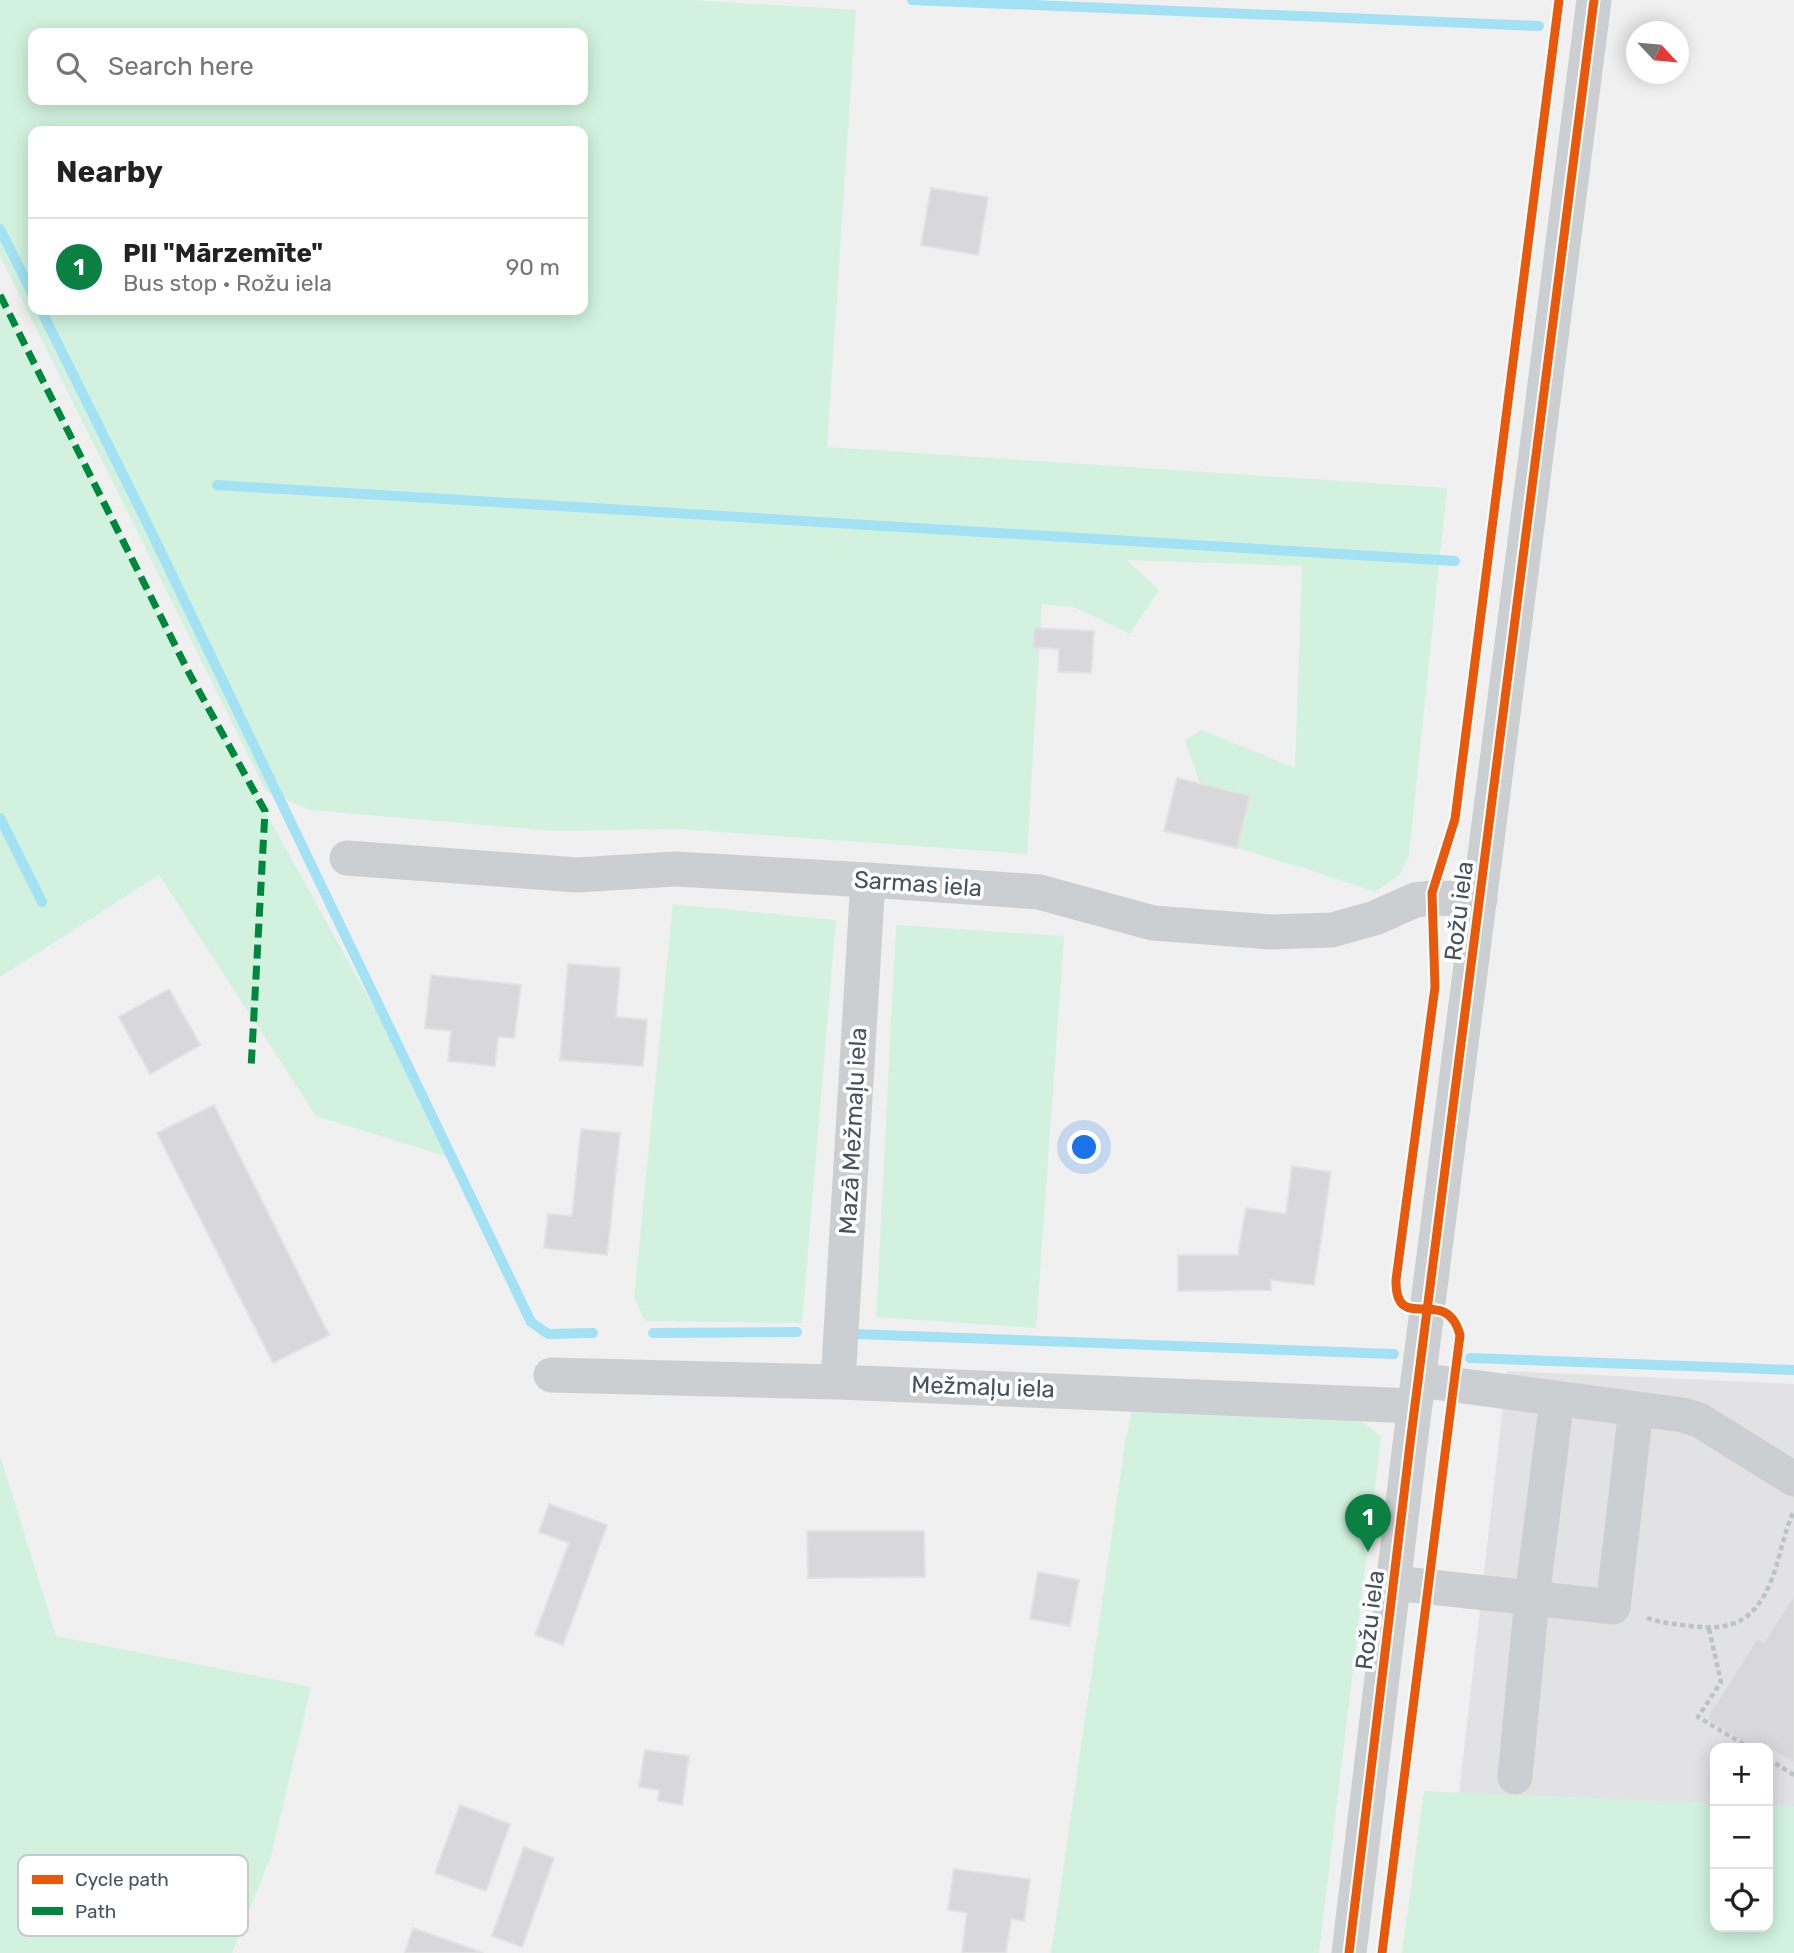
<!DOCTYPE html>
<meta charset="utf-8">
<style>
:root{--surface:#fff;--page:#f6f6f6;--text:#222;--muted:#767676;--line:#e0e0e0;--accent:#0b8043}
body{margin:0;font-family:Rubik,sans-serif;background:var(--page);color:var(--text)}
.controls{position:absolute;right:21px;bottom:21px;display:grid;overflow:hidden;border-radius:14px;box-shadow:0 4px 18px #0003}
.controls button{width:63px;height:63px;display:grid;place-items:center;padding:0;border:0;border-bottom:2px solid var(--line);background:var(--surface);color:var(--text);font:35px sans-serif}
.compass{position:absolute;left:1626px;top:21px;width:63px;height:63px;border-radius:50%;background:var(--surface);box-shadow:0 4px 18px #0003;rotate:116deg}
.you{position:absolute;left:1085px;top:1148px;width:24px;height:24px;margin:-18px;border:5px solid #fff;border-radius:50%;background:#1a73e8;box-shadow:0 0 0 10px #1a73e833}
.badge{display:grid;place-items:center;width:46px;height:46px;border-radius:50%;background:var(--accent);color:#fff;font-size:23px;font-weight:700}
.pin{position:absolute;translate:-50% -58px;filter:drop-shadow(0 2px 4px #0008)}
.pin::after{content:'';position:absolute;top:37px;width:24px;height:21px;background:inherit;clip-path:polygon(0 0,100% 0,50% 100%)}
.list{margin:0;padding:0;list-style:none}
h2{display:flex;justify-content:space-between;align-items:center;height:91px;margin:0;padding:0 28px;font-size:30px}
h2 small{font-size:23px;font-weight:400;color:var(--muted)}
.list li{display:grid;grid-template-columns:46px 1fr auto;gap:21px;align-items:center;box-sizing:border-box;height:98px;padding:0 28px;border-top:2px solid var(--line)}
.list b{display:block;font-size:26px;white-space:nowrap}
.list p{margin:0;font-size:23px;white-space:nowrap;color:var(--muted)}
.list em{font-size:23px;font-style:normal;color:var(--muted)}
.icon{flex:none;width:38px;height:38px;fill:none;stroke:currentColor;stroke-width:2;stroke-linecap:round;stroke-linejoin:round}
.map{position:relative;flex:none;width:1794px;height:1953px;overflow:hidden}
.search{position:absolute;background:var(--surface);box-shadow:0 4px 18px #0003;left:28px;top:28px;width:560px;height:77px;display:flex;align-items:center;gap:18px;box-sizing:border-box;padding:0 24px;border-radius:14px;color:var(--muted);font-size:26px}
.panel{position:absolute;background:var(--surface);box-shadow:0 4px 18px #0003;left:28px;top:126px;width:560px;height:189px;border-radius:14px}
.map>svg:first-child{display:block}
</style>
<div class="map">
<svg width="1794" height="1953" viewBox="0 0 1794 1953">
<rect width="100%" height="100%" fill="#f1f0f0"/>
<path fill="#e2e1e3" d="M1507,1371L1794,1384V1806L1768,1805V1748H1715V1803L1459,1794Z"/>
<path fill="#d2f2df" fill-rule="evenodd" d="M0,0H692L856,10L827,447L1447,488L1409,856L1400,874L1375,892L1307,869L1237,848L1250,796L1200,784L1185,740L1202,730L1295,768L1302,566L1127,560L1159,590L1130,634L1074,607L1042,604L1027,854L679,829L554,831L310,810L266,791L0,256ZM33,33H583V100H33ZM33,131H583V310H33Z
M0,295L189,673L458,1160L316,1116L159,875L0,977Z
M673,904L836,920L802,1323L645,1321L634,1297Z
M896,925L1064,936L1036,1328L876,1317Z
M1132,1411L1352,1415L1381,1436L1319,1953H1051L1125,1443Z
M0,1455L56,1636L311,1687L271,1856L232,1953H0Z
M1424,1791L1715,1803V1927H1768V1805L1794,1806V1953H1402Z"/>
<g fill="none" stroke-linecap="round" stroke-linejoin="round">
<path stroke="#a3e2f4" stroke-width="10" d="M912,0L1539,26
M0,229L33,295
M41,310L147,523L531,1322L548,1334L593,1333
M217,485L1455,561
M0,818L42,902
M653,1333L797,1332
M856,1334L1394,1354
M1470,1358L1794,1370"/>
</g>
<path fill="#d8d8db" stroke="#e2e2e3" stroke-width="2" d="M931,188L988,197L978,255L921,245Z
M1034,628L1094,631L1091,673L1058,672L1059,649L1033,648Z
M1177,778L1250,796L1237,848L1164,831Z
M568,964L620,968L616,1017L647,1020L643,1066L560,1060Z
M431,975L521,985L514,1038L498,1037L495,1066L448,1061L451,1031L425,1028Z
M169,989L200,1045L150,1074L119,1017Z
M214,1105L329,1335L273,1363L157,1133Z
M581,1129L620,1133L607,1255L544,1248L548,1214L572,1216Z
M1292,1166L1331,1172L1314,1285L1270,1280L1271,1290L1178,1291V1255H1238L1246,1208L1286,1214Z
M549,1504L607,1525L563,1645L535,1635L569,1543L539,1532Z
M807,1531H924L925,1577L808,1578Z
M1038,1572L1079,1580L1070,1626L1030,1619Z
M1794,1594V1764L1762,1744L1760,1748H1753L1706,1719L1757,1638L1764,1642Z
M645,1750L689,1756L682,1805L658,1801L659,1790L639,1787Z
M460,1805L510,1824L486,1891L435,1873Z
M524,1847L554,1858L522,1947L492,1936Z
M954,1869L1030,1879L1024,1921L1011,1919L1006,1953H962L967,1913L948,1910Z
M413,1928L483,1953H405Z"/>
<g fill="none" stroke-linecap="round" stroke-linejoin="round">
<path stroke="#b8c6c2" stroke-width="4.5" stroke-dasharray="5 3.5" stroke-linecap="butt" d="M1647,1618C1661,1623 1675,1624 1690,1626C1732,1631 1754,1622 1771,1581C1780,1559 1783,1535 1793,1513
M1709,1629L1721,1682L1698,1717L1750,1748
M1768,1759L1794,1775"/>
<path stroke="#cccfd1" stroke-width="35" d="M347,858L577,875L675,869L868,880L1039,892L1153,923L1271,932L1332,930L1375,918L1415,900L1432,898L1480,899
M551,1375L838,1382L1414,1406
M1418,1380L1683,1415L1699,1420L1794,1479
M838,1382L868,880
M1394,1583L1613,1607L1636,1409
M1515,1777L1532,1598L1557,1399
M1349,1953L1410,1444L1594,0"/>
<path stroke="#00873e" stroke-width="7" stroke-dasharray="14 7" stroke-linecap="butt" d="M0,295L189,673L265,811L251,1069"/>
<g stroke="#fff" stroke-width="13">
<path id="cycleway" d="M1349,1953L1410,1444L1594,0
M1382,1953L1460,1335C1446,1282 1395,1337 1396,1280L1435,987L1432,893L1455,819L1559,0"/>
</g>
<use href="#cycleway" stroke="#e8590c" stroke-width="9"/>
</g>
<g text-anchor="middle" stroke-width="7" stroke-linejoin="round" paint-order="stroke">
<g font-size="24" fill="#45525f" stroke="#fff">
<text transform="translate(918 884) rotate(4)" y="8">Sarmas iela</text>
<text transform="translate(1459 911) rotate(-83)" y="8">Rožu iela</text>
<text transform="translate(853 1131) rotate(-87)" y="8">Mazā Mežmaļu iela</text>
<text transform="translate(983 1387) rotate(2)" y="8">Mežmaļu iela</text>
<text transform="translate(1370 1620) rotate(-83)" y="8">Rožu iela</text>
</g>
</g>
<rect x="18" y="1855" width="230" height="81" rx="10" fill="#fff" stroke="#c7cbcf" stroke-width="2"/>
<rect x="32" y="1875" width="31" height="9" fill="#e8590c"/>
<rect x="32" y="1907" width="31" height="8" fill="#00873e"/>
<g font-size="19" fill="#45525f">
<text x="75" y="1886">Cycle path</text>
<text x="75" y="1918">Path</text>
</g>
</svg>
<div class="controls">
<button>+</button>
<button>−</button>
<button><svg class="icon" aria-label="locate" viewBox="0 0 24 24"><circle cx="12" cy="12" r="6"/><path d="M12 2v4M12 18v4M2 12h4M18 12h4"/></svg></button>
</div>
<svg class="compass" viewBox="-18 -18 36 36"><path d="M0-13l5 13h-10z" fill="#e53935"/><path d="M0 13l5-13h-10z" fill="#767676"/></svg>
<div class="you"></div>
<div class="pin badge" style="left:1368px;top:1552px">1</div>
<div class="search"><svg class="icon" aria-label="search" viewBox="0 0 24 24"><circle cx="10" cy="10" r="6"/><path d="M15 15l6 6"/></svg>Search here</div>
<section class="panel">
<h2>Nearby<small></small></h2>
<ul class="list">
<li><span class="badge">1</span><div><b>PII &quot;Mārzemīte&quot;</b><p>Bus stop · Rožu iela</p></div><em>90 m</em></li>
</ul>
</section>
</div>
